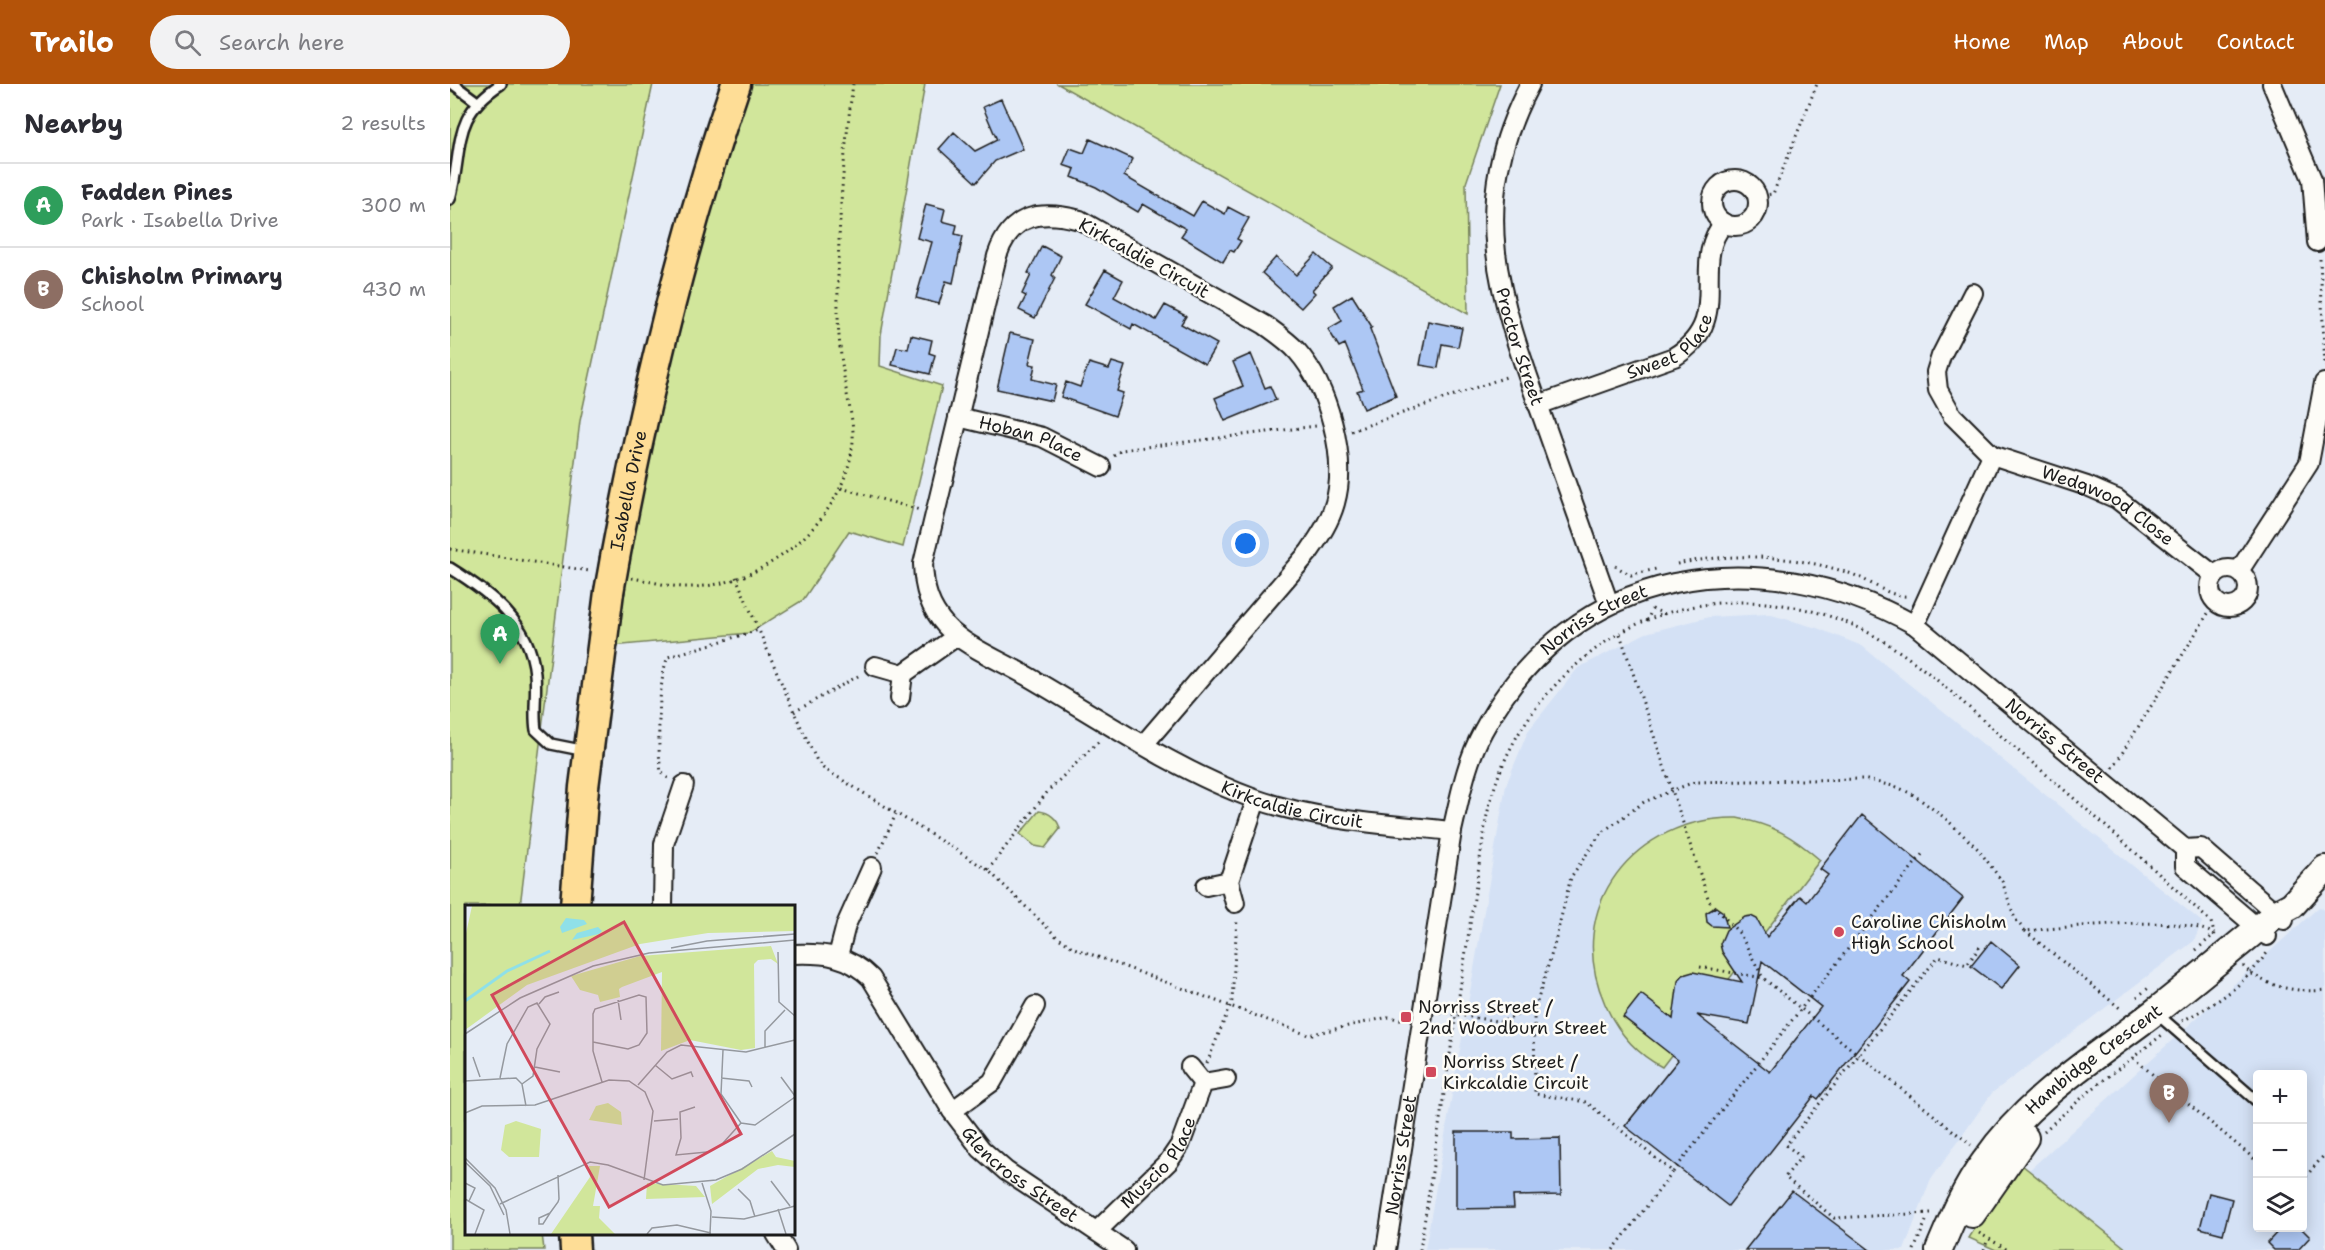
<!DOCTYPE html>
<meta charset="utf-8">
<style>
:root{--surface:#fff;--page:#f2f2f3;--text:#2b2b33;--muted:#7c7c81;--line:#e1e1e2;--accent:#b45309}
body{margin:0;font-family:"Shantell Sans",sans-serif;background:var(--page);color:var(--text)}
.controls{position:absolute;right:18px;bottom:18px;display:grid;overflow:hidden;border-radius:6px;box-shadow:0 3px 15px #0003}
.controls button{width:54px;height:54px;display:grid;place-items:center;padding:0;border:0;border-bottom:2px solid var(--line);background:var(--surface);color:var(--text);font:30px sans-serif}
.you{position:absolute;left:796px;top:460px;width:21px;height:21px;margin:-15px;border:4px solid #fff;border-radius:50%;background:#1a73e8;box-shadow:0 0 0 9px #1a73e833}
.badge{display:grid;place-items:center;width:39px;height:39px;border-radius:50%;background:var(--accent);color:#fff;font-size:20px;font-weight:700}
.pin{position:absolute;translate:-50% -50px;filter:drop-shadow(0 2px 3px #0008)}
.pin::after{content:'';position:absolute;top:32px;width:21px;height:18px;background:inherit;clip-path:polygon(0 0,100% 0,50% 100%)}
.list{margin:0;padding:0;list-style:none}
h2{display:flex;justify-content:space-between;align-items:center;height:78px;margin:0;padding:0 24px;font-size:26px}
h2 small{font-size:20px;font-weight:400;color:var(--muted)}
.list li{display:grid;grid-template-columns:39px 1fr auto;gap:18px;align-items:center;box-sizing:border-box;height:84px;padding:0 24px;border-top:2px solid var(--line)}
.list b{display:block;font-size:22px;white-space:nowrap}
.list p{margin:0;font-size:20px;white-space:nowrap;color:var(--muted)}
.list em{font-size:20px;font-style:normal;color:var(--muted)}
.icon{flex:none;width:33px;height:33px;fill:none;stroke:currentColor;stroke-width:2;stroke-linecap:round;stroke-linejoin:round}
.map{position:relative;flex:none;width:1875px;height:1166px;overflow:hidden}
header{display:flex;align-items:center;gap:36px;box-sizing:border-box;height:84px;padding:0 30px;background:var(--accent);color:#fff}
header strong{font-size:28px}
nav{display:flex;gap:33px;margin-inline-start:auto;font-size:21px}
.search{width:420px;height:54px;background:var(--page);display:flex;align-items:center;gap:15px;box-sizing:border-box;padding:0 21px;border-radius:33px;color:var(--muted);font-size:22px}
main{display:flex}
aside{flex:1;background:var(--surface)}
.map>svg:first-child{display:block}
</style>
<header>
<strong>Trailo</strong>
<div class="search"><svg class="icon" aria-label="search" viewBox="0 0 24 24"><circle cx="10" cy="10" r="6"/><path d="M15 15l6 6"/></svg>Search here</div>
<nav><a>Home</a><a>Map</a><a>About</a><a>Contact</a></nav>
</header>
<main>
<aside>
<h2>Nearby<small>2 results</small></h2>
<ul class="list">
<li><span class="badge" style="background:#2e9e5b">A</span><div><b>Fadden Pines</b><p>Park · Isabella Drive</p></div><em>300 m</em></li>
<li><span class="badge" style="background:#8d6e63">B</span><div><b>Chisholm Primary</b><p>School</p></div><em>430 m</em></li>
</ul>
</aside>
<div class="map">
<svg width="1875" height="1166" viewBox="0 0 1875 1166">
<rect width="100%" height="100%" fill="#e5ecf6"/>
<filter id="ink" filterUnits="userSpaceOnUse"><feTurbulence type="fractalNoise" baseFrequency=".0167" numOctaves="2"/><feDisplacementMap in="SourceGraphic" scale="12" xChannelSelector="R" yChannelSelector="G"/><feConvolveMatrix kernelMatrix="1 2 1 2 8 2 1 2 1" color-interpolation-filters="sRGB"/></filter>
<g filter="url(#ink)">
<path fill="#d4e1f5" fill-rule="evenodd" d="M1318,530L1367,544L1412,562L1752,838L1744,857L1542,1009L1480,1097L1454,1166H975L1056,701L1078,647L1128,584L1196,549L1259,533Z
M1869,823L1875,827V1166H1676L1577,1088ZM1808,990H1852V1144H1808Z"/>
<path fill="#d1e69b" stroke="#76815c" stroke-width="1.5" d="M0,0H203L130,337L70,822H16V1150H92L94,1166H0Z
M299,0H475L431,251L430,282L492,302L453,463L399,447L353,516L299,549L163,562L193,381L247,165Z
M608,0H1050L1016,99L1018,230Z
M589,727C599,728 608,735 610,745L595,764L585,762L570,750Z
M1287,734C1324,741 1342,752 1370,776L1212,983C1185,969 1167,947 1155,920C1112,823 1185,732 1287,734Z
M1567,1077L1678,1166H1546L1519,1154Z"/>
<path fill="#adc7f4" stroke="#1c1c1c" stroke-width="1.5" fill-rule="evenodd" d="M551,15L573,65L545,77L526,99L489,65L504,48L525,67L547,56L533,23Z
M640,55L683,75L674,92L743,132L752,117L775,130L778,123L799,134L787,155L791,157L784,168L780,166L773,178L731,152L736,145L693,120L688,128L646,103L622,93L625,85L613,81L620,64L634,69Z
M476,120L495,125L492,137L507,141L505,150L513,152L503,199L496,197L489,220L466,214L482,158L467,154Z
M592,162L611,172L602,191L605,194L585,234L569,226L576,212L572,210L581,191L578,189Z
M866,170L882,184L862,206L865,209L851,224L812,189L826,173L846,191Z
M655,186L673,196L664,213L706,236L715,221L736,232L731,240L767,260L755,280L683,240L681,245L635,220Z
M902,211L922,243L920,245L946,312L914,325L907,307L913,305L895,260L889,263L878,245L892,237L884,222Z
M978,237L1012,244L1008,263L992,260L988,284L970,281Z
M560,249L585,255L579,280L585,281L582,295L606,301L602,317L547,305Z
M461,251L482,256L479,269L485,271L480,290L442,281L447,263L458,265Z
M801,270L815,304L820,302L826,316L775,337L765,314L793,302L783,278Z
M662,278L675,282L667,307L673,309L665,332L611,313L616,298L630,303L639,279L659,285Z
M1412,731L1513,814L1453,892L1460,898L1368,1015L1364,1012L1278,1122L1175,1042L1228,976L1173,933L1191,910L1223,935L1228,897L1233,891L1243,888L1292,898L1272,868L1270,860L1276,846L1295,833L1301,832L1307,835L1317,853L1350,812L1357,818L1378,791L1370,785ZM1312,877L1371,923L1320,988L1247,931L1299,940Z
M1266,823L1273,828L1277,843L1262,842L1257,838L1256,829Z
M1541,857L1570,881L1551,905L1521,882Z
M1006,1048H1063V1055L1110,1054L1111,1111L1063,1112L1064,1124L1006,1125Z
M1342,1107L1420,1166H1295Z
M1759,1109L1782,1115L1773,1150L1750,1144Z
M1832,1143H1850L1860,1153L1848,1166H1824L1817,1159Z"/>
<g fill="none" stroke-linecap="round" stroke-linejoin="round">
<g stroke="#1c1c1c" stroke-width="14">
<path id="lane" d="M3,0L26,17
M0,115C14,63 0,33 51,0
M0,484C40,509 80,538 85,590C87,609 83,627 86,646L101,660L136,667
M1706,929L1808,1018"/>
</g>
<g stroke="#1c1c1c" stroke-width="22">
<g id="street">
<path id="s1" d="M1080,0C1014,124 1051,218 1095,340C1116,400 1138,460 1159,520"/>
<path d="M1822,0L1862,95L1867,158"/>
<circle cx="1285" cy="119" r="23"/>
<path id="s2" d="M1523,209L1491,272L1486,288L1488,306L1502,331L1542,371L1637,402L1667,415L1764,491"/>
<path id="s3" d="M1088,321L1224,273C1286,235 1238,180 1274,139"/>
<path id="s4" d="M508,333L592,353L651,383"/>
<circle cx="1779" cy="504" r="19"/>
<path d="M1789,487L1859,379L1874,299"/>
<path d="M1465,541L1542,371"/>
<path d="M425,582L453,590"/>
<path d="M450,614L453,590L507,552"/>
<path id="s5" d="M694,660L859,468C870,452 880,437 885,419C898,374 878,302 847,267C838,257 826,249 815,241L630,136C591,126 561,129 547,172L473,480C474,505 479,523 496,542C514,562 553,578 577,592C650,634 726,687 805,715C868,737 937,740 1002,747"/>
<path d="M1735,765V782L1817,852"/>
<path d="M756,802L779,797"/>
<path d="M785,819L779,797L806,716"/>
<path d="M213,822L214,760L234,701"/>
<path id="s6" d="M344,870C375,869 398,871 421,894L502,1027L531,1065L556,1087L674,1166"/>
<path d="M388,872L396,841L422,783"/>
<path d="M740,983L753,999"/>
<path d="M502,1027L542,998L585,922"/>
<path id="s7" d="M647,1147L719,1077L730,1061L753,999L776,995"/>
<path d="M326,1150L336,1166"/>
<path id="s8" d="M936,1166L1002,747C1010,713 1016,678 1033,647C1122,481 1309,454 1465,541L1735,765L1751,764L1834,836"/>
</g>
</g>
<g stroke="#1c1c1c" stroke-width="30">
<g id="secondary">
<path d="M1522,1130L1575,1054"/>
<path id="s9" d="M1489,1166C1502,1135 1515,1104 1535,1077C1579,1013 1646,973 1706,927C1747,895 1786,862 1827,829L1842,821L1875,785"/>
</g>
</g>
<g stroke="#1c1c1c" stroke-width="33">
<g id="primary">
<path id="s10" d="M165,474C195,313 233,155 286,0"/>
<path d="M125,822L134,703L159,508"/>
<path d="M124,1150L125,1166"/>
</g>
</g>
<path stroke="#1c1c1c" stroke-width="3" stroke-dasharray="1.5 4.5" stroke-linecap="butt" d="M1307,112L1323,110L1367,0
M1870,175L1875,283
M901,347L1059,292
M664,372L671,366L866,342
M391,404L470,426
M0,465L140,487
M1227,480C1284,468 1343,471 1399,489C1418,495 1439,514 1459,512
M1165,482L1181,491L1206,485
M286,493L344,628L367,677L373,684L538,786L607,853L624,864L858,951L939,933L954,936
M182,494C201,497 222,504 241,503C317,502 397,434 403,357C404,337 398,319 395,299C391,275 388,251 388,227C387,151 393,75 403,0
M1202,525L1215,530
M1197,537L1202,525
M1170,550L1259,817L1290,850L1313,894
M344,628L410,591
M1663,684L1765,518
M218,694L211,688C207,664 208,594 218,573L309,546
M428,769L446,730
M538,786L598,707L650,656
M1575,847L1671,925
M1746,866L1766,849
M1793,882C1813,903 1848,909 1875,906
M1250,883L1313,894L1521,1061
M1687,913L1701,902
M990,928L1052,938L1075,927L1084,928L1104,862L1121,793L1151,749L1194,718L1244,698L1413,695L1447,703L1464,711L1495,734L1528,765L1552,797L1565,835L1575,847C1611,844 1744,828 1767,853
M1084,928L1085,1010L1136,1018L1223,1088L1163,1166
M1732,937C1772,916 1789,905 1817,869
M1683,974L1808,1078
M757,979L782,917L787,834
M1594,1047L1641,1006L1712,951
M1223,1088L1474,768
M1852,1097L1875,1070
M1481,1129L1384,1134L1335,1093L1351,1073L1336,1061L1488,873L1517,881L1531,861
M1529,1149L1558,1166
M970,1166L1036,736C1051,661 1092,603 1154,559C1231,506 1339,506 1421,550C1474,579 1520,626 1566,665C1633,721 1698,779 1761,838L1764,849
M1464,1166L1476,1137
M1534,1166L1538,1155"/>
<use href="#lane" stroke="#fdfcf7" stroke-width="9"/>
<use href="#street" stroke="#fdfcf7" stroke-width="18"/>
<use href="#secondary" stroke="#fdfcf7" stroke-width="26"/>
<use href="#primary" stroke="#fedd96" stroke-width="28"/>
<g stroke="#1c1c1c" stroke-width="33" stroke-linecap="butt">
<path id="primary-bridge" d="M159,508L165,474"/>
</g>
<use href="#primary-bridge" stroke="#fedd96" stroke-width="28"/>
</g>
</g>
<g fill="#d1495b" stroke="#fdfcf7" stroke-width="2">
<circle cx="1389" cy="848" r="6"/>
<rect x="950" y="927" width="12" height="12" rx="3"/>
<rect x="975" y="982" width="12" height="12" rx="3"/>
</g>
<g text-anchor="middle" stroke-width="5" stroke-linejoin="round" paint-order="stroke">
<g font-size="18" fill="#1c1c1c" stroke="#fdfcf7">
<text transform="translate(694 174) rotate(29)" y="6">Kirkcaldie Circuit</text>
<text dy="6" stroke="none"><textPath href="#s3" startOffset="147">Sweet Place</textPath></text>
<text dy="6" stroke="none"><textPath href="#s1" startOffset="272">Proctor Street</textPath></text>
<text dy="6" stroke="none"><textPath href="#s4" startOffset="76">Hoban Place</textPath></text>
<text dy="6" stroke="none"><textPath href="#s10" startOffset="69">Isabella Drive</textPath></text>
<text dy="6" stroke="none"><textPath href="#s2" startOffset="318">Wedgwood Close</textPath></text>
<text dy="6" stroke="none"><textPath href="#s8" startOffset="690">Norriss Street</textPath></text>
<text dy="6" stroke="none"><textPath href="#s8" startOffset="1210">Norriss Street</textPath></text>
<text dy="6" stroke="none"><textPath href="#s5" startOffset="1605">Kirkcaldie Circuit</textPath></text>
<text dy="6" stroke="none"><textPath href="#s9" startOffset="250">Hambidge Crescent</textPath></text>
<text dy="6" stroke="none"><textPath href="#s8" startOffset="96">Norriss Street</textPath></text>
<text dy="6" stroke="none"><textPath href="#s7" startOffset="93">Muscio Place</textPath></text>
<text dy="6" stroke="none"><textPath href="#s6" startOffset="333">Glencross Street</textPath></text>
</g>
<g font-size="18" fill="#1c1c1c" stroke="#fdfcf7" text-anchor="start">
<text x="1401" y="844">Caroline Chisholm<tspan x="1401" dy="21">High School</tspan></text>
<text x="968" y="929">Norriss Street /<tspan x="968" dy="21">2nd Woodburn Street</tspan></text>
<text x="993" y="984">Norriss Street /<tspan x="993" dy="21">Kirkcaldie Circuit</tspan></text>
</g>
</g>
<g transform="translate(15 821)">
<rect width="330" height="330" fill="#e5ecf6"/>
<path d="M7,1H330V26L243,28L175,39L62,80L0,125V33ZM306,41L313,59L306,54L293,55L289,59L290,143L276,145L225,135L196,146L197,67L157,82L154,84L155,92L135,97L133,90L115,85L106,71L175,51ZM143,198L156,207L157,220L124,215L131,201ZM51,216L76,224L74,252H44L36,245L40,220ZM307,246L311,252L330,256V262L313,260L293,264L247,299L245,281ZM124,261H135L128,301H135L134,313L150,329H86L125,272ZM182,278L231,281L240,292L181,294Z" fill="#d1e69b"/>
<path d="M101,13L119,15L122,19L97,28L95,22ZM133,22L137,26L134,29L107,35L112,28Z" fill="#8fe0e8"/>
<path fill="none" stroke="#8fe0e8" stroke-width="3" d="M0,96L42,66L85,46"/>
<path fill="none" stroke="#95999f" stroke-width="1.5" d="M206,43L242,36L330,29M313,47L314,97L330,111M153,95L156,115M74,99L80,92L94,87M0,129L55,93L128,61L184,48L330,35M128,137L163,144L174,140L182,128L181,92L174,90L130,104L128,109V146L137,177M300,143V126L320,105M258,145L256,189L276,218L290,220L330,192M8,152L15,172M190,160L207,174L226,167L228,172M70,162L95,167M316,172L330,191M35,173L42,139L63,102L72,98L85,119L72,144L68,171L57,179M256,173L284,176L287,182M0,176L51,173L57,179L61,201M173,180L202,147L216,140L281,147L330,135M230,202L215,207L216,233L211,250L242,247M0,208L17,201L70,200L144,175L164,176L180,187L188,206L179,275M189,216L213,214M258,238L276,218M0,253L30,283L41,305L45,329M0,257L25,281L39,310M306,276L325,301M0,278L10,283L4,296M237,278L246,306L245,329M273,284L285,296L290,312M0,294L19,305L10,329M35,299L125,257L143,260L198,280L251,275L277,264L330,229M313,304L321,329M85,308L74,313V319H78L85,308L93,297L94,294L93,270M247,312L279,314L330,301M182,329L187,323L212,320L246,328"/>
<path fill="#d1495b" fill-opacity="0.15" stroke="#d1495b" stroke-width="3" d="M159,17L276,229L144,302L27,90Z"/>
<rect width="330" height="330" fill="none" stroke="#1c1c1c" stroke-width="3"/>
</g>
</svg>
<div class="controls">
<button>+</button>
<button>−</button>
<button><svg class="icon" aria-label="layers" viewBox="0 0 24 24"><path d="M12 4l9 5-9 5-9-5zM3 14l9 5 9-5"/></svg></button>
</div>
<div class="you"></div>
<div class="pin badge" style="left:50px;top:580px;background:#2e9e5b">A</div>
<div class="pin badge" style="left:1719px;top:1039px;background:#8d6e63">B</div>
</div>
</main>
